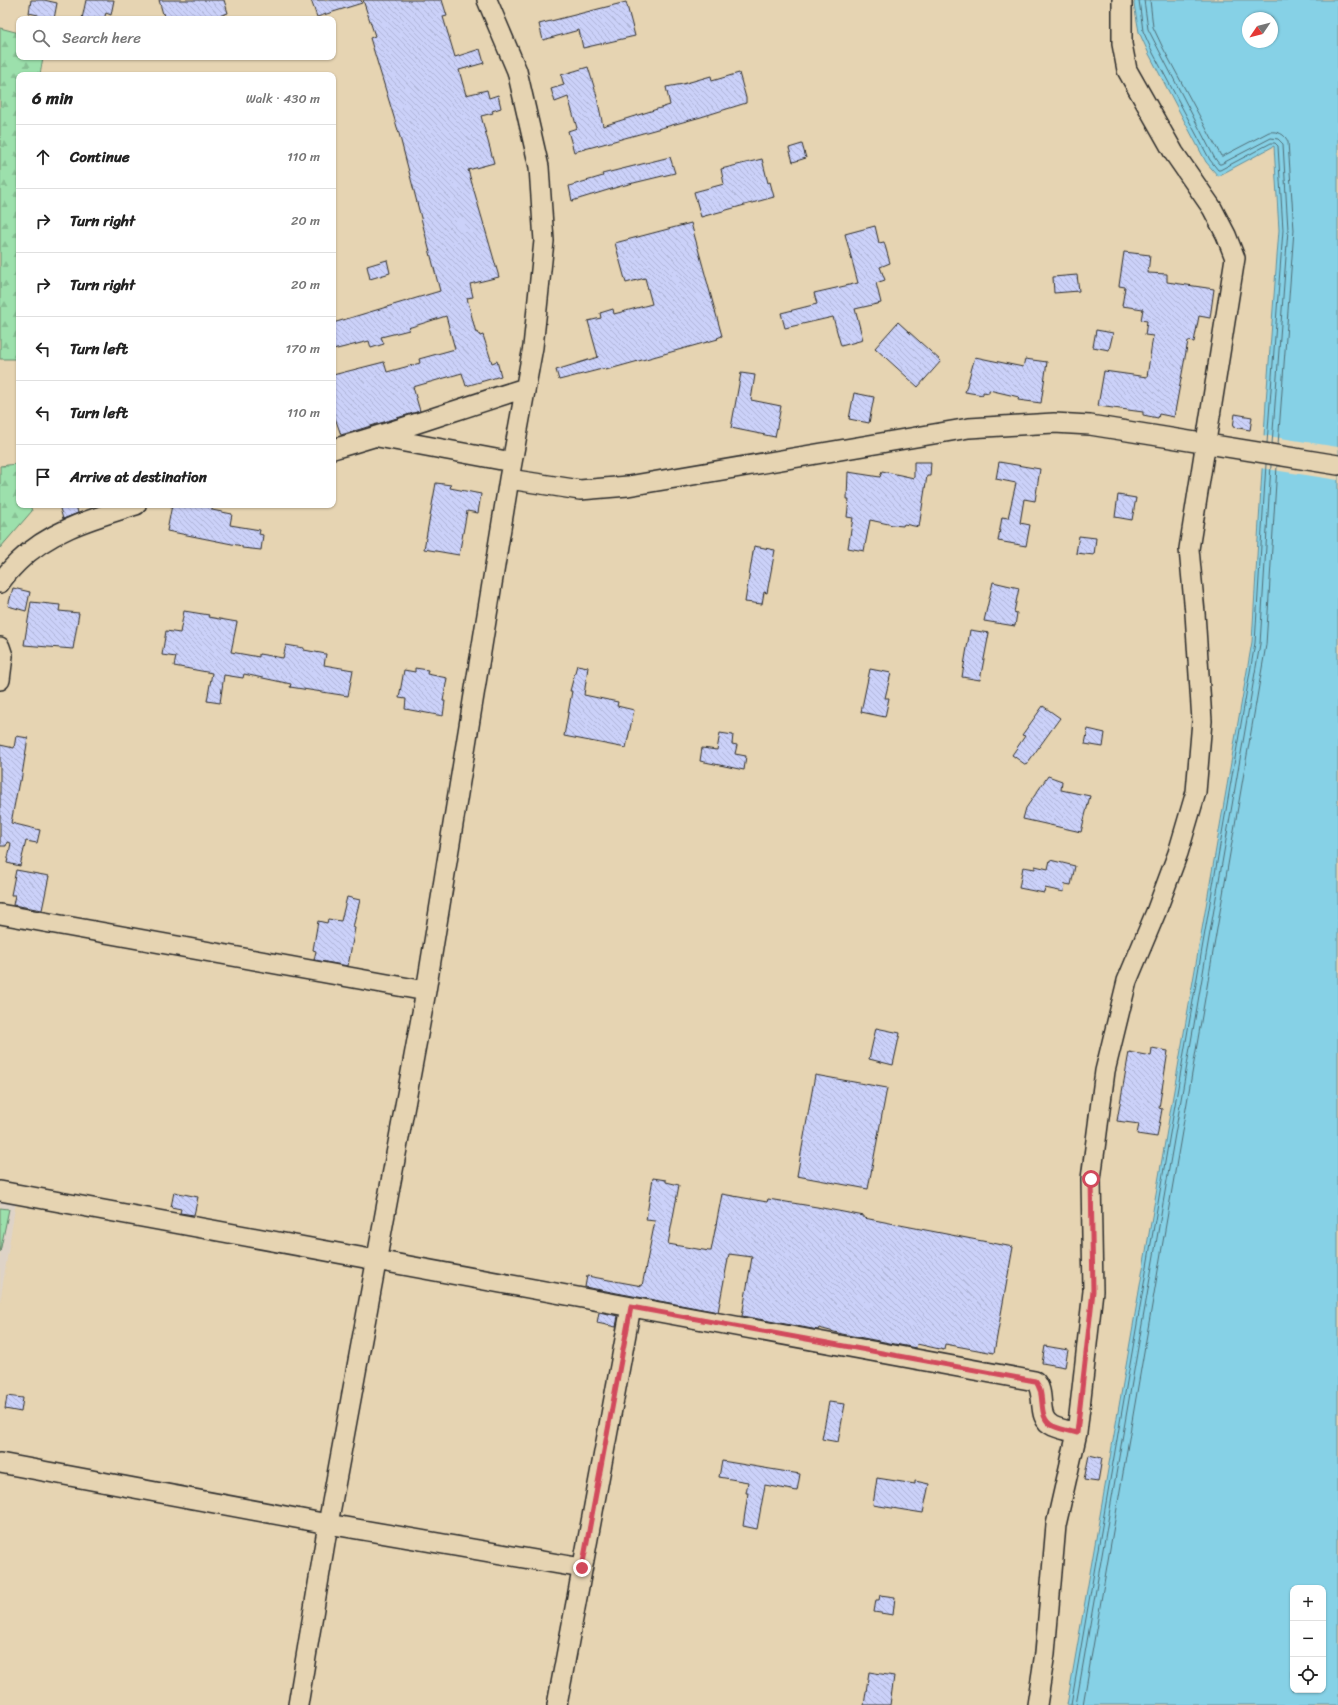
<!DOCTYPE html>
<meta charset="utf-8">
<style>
:root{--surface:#fff;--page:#f6f6f6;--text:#222;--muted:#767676;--line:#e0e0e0}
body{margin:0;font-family:Sriracha,sans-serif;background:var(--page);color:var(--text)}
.controls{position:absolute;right:12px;bottom:12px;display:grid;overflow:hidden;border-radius:8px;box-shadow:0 1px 3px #0004}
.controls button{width:36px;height:36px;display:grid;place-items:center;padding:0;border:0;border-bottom:1px solid var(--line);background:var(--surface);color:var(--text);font:20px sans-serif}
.compass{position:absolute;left:1242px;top:12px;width:36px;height:36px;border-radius:50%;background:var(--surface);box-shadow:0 1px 3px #0004;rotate:235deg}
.stop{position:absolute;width:12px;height:12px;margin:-9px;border:3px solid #d1495b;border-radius:50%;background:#fff}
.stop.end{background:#d1495b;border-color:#fff;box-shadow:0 1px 4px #0008}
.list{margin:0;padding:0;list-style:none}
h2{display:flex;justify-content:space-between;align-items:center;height:52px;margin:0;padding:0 16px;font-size:17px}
h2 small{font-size:13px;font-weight:400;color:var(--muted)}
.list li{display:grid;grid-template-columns:26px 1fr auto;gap:12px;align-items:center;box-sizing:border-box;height:64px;padding:0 16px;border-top:1px solid var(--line)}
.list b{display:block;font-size:15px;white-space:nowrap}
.list em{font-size:13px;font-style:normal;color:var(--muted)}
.icon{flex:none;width:22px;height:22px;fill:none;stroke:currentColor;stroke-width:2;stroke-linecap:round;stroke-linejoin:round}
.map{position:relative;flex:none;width:1338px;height:1705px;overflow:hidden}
.search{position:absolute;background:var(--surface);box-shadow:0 1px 3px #0004;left:16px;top:16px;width:320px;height:44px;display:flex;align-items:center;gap:10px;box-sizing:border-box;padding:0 14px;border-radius:8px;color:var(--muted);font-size:15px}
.panel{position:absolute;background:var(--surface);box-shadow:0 1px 3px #0004;left:16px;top:72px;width:320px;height:436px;border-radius:8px}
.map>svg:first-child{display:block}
</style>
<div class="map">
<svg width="1338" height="1705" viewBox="0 0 1338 1705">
<defs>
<pattern id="forest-firs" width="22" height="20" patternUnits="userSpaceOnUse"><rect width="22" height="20" fill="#9ce0ac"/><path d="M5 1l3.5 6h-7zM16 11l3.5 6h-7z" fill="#87c094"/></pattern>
<pattern id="building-back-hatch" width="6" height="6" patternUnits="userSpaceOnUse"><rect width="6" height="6" fill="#cbd1f9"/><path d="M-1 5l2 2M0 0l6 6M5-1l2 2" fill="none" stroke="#aeb4d6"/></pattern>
</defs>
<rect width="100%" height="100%" fill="#e6d4b2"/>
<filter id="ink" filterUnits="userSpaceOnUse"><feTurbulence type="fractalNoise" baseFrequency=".025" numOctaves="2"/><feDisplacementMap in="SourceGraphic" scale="8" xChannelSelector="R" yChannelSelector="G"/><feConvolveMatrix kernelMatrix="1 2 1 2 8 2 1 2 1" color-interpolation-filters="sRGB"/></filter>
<g filter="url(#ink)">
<path fill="#ded3c7" d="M0,1199L16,1202L0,1302Z"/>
<path fill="url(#forest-firs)" stroke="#64866c" d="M0,28L19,33V57H43L40,75H19V359H0Z
M16,464L19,474V505H30L32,511L0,548V466Z"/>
<path fill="#9ce0ac" stroke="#64866c" d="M0,1208L9,1209L0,1252Z"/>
<path fill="#86d1e6" stroke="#628f9b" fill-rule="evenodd" d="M1135,0H1338V1705H1067L1252,642L1266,402L1279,230L1274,146L1218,176L1206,162L1149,54L1139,32L1134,4ZM1248,18H1272V42H1248ZM1293,1588H1323V1690H1293Z"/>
<path fill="#e6d4b2" d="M1262,435L1338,447V480L1260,468Z"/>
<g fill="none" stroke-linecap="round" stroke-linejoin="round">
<path stroke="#4f6d76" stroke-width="1" d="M1139,0L1143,31L1153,53L1210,160L1218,170H1220L1271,143H1275L1278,146L1283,230L1267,443
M1144,0L1148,29L1214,157L1219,164H1221L1271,138L1278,139L1283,144L1288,230L1272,444
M1150,0L1153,27L1163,48L1221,156H1223L1269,132C1278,131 1285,134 1288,142L1294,230L1278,445
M1071,1705L1255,643L1266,464
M1076,1705L1260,644L1271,465
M1083,1705L1266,645L1277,466"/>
</g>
<path fill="url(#building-back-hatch)" stroke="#2b2b2b" d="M31,0H44L57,3L54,19H37L38,15L29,13Z
M86,0H114L111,15L106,13L104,19H82Z
M159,0H224L228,13L209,19H166L164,13L163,14Z
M311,0H361L362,3L317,17Z
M363,0H442L447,16L443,17L455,57L480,49L484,63L459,70L466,95L487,90L489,98L498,95L501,108L492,111L493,113L481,116L494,163L468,170L499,277L470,284L473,297L467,298L476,333L478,332L480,336L483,335L492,363L497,361L501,376L466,386L462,373L413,387L420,411L341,435L333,412V375L384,362L387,372L420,363L419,359L455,349L446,316L408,328L409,330L381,337L384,344L371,348L369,341L333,350V323L440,291L400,137L370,38L375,36Z
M626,2L635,36L583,48L579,30L543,40L539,24Z
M588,67L596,93L603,126L670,105L666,87L683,84L711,76L712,81L739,73L746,98V103L701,117L574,152L568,131L577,128L568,97L555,102L551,89L564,85L561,75Z
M802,144L806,158L793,162L789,148Z
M670,157L675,173L621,186L572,201L569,186L603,176L602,174Z
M762,159L768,183L770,182L774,197L701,217L694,192L724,184L721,169Z
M691,223L722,336L717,338L718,339L606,370V368L559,380L556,370L598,357L588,321L601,318L600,313L613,309L614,314L652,304L645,278L626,283L615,243Z
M875,226L879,243L884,242L890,263L880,267L885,280L876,283L881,303L855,309L863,340L841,346L833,317L785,328L781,313L817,304L814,293L858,283L845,234Z
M1124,252L1150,255L1148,273L1167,274V282L1214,289L1210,318L1199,316L1194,342L1188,341L1174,417L1159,414L1158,418L1143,415V412L1098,406L1104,371L1147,377L1153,336L1145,335L1147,321L1141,320L1143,309L1122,306L1125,287L1119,286Z
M387,260L390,273L370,279L367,266Z
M1077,275L1079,291L1054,293L1053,277Z
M898,322L941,361L918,387L875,348Z
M1096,330L1113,333L1109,350L1093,347Z
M975,357L1023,367L1025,359L1047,362L1041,403L1018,400L1019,397L989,390V393L983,392V395L965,392Z
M741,373L755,375L751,400L781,406L775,437L731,428Z
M854,393L874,397L869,423L849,419Z
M1235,414L1252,417L1250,430L1233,427Z
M914,462H931L930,476H927L919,527L904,524L903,526L893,525L870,520L864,551L848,548L853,518L847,517L849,499H847L848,472L880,477L882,471L914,478Z
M999,462L1040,469L1035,501L1024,499L1020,523L1030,525L1026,546L998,541L1002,517L1008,518L1016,483L996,479Z
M436,483L451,485L450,488L481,494L478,513L467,511L459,555L424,549Z
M1118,495L1136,498L1132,520L1115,517Z
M59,505H76L78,513L63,519Z
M172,505H205L212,506V510L232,514L230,525L260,530L259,534L263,535L261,550L242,548V546L167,531Z
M1079,536L1096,538L1094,555L1076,553Z
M754,546L775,550L767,593L764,592L762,604L745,602Z
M993,582L1019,588L1014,612L1017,613L1015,626L984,621Z
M13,588L30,592L26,611L8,606Z
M31,602L60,605L59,611L79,613L73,649L24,645Z
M184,611L209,615L208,617L237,622L231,652L259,657V654L283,658L286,645L304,648V650L326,654L324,665L353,670L348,696L290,687L291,684L244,674L243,678L224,675L220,703L207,701L212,673L174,666L176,657L162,655L166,631L180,633Z
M970,630L989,633L980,680L962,677Z
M577,665L588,667L584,695L618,702L617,706L634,710L626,748L564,736L572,691H570Z
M415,668L428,670L427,674L447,678L443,701H445L443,716L405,709L406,699L399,698L404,670L415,672Z
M870,669L891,673L885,698H889L885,717L861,712Z
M1043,706L1060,718L1026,765L1012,755L1025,736L1022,735Z
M1088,729L1105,733L1103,747L1085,744Z
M720,733L733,735L732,744L737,745L735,754L746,756L744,770L700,761L702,748L717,750Z
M16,736L28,738L21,781H19L11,823L40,830L37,843L26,841L20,866L7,863L11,843L7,842L6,846H0V745L14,748Z
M1048,776L1062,781L1061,790L1090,796L1081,832L1023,819L1026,808Z
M1050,860L1075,866L1071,885L1065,884L1064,892L1045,888L1044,893L1019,888L1023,867L1035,869V866L1048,869Z
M16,870L49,876L42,910L13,905L15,895H11Z
M347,897L360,900L353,927L355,928L348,966L314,960L316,951L313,950L318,921L327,923L328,919L341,921Z
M876,1028L900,1033L893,1065L869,1059Z
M1152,1048L1168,1051L1159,1108L1162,1109L1157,1137L1137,1134L1139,1124L1117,1121L1129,1052L1151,1056Z
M815,1075L887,1088L868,1189L797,1176Z
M653,1178L666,1180V1182L679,1185L668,1244L709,1251H711L722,1194L767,1202L768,1199L817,1207L864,1216V1218L1013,1247L994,1353L945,1344L944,1350L917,1344L916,1348L842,1334L819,1328L818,1330L742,1316L752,1257L729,1254L718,1312L585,1287L587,1276L642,1286L655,1221L646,1220Z
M174,1192L198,1197L194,1215L180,1213L181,1209L171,1207Z
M599,1312L618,1316L616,1327L597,1323Z
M1045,1346L1068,1350L1065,1367L1042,1363Z
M7,1396L23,1398L21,1412L5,1409Z
M829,1402L845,1404L838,1442L822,1439Z
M1089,1455L1102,1458L1098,1482L1084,1480Z
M722,1461L800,1474L797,1491L765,1485L757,1529L743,1526L748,1493H746L748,1482L719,1477Z
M877,1478L915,1484V1481L929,1484L923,1513L873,1505Z
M880,1595L895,1597L893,1615L874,1612L876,1600H879Z
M869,1672L894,1676L890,1705H864Z"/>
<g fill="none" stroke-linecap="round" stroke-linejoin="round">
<g stroke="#2b2b2b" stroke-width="22">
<path id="minor" d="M378,437L512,462
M333,449C398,431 461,408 525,388
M509,479L580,490L628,486L969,428L1054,423L1090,425L1338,465
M0,583C5,575 11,569 18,562C50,530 94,518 136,505
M0,647L3,656L0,680
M0,914L426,991
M0,1191L1035,1381C1047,1393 1035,1418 1053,1426C1060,1429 1069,1431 1077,1433
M0,1463L328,1524L582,1568
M298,1705L328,1524L426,991L509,479L533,347L544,241L539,167L517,71L487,0
M557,1705L631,1307
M1037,1705L1045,1653L1056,1525L1077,1433L1093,1291L1091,1179L1105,1071L1127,981L1156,912L1178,853L1196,792L1202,721L1195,613L1189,549L1235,258L1226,235L1212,208L1174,153L1127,70L1122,44V0"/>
</g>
<use href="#minor" stroke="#e6d4b2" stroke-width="19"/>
</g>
</g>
<g fill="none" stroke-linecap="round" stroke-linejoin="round" filter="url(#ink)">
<path stroke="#d1495b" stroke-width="5" d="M582,1568L631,1307L1035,1381C1047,1393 1036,1418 1053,1426C1060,1429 1069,1431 1077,1433L1093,1291L1091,1179"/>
</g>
</svg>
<div class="controls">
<button>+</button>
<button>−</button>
<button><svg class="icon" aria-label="locate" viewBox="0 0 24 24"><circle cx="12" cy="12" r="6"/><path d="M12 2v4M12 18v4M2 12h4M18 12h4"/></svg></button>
</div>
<svg class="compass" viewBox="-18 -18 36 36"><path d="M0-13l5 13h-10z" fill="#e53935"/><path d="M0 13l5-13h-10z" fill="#767676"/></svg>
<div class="stop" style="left:1091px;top:1179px"></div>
<div class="stop end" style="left:582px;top:1568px"></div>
<div class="search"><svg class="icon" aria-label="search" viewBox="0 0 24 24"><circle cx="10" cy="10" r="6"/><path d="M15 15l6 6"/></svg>Search here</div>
<section class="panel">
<h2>6 min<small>Walk · 430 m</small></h2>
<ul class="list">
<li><svg class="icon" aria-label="ahead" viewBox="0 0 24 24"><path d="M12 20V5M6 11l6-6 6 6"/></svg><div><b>Continue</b></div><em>110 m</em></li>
<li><svg class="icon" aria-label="right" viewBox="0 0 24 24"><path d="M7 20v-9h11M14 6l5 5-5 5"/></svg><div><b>Turn right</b></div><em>20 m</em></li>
<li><svg class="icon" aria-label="right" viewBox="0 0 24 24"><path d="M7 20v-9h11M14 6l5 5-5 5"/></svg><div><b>Turn right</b></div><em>20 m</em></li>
<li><svg class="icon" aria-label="left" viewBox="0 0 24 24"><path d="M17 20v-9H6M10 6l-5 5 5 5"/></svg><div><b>Turn left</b></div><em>170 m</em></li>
<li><svg class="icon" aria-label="left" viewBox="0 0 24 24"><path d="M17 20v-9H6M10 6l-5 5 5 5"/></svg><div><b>Turn left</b></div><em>110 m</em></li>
<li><svg class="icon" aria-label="arrive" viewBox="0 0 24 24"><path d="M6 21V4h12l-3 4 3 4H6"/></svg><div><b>Arrive at destination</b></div></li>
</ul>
</section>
</div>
